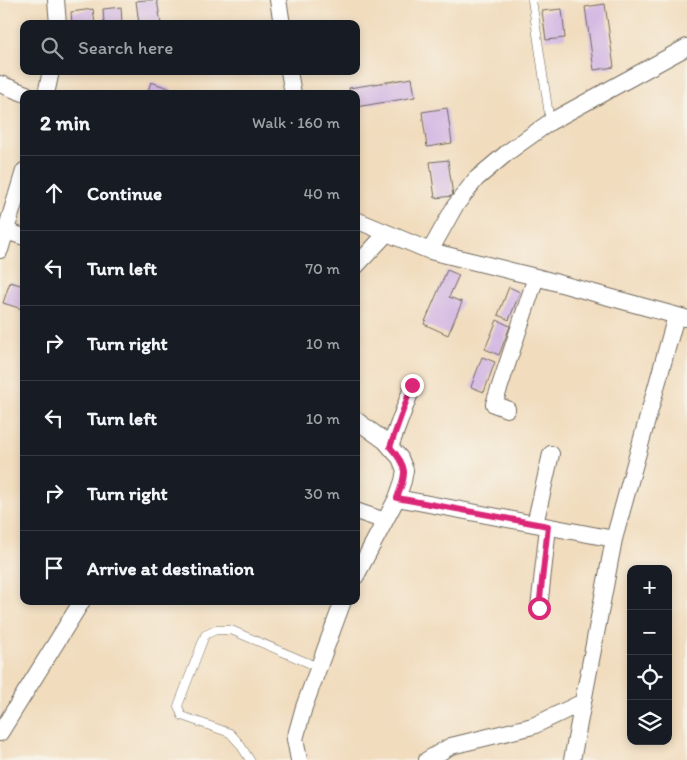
<!DOCTYPE html>
<meta charset="utf-8">
<style>
:root{--surface:#171b24;--page:#20242c;--text:#f1f3f6;--muted:#9ea1a6;--line:#363941}
body{margin:0;font-family:Itim,sans-serif;background:var(--page);color:var(--text)}
.controls{position:absolute;right:15px;bottom:15px;display:grid;overflow:hidden;border-radius:10px;box-shadow:0 2px 8px #0003}
.controls button{width:45px;height:45px;display:grid;place-items:center;padding:0;border:0;border-bottom:1px solid var(--line);background:var(--surface);color:var(--text);font:25px sans-serif}
.stop{position:absolute;width:15px;height:15px;margin:-11px;border:4px solid #db2777;border-radius:50%;background:#fff}
.stop.end{background:#db2777;border-color:#fff;box-shadow:0 1px 5px #0008}
.list{margin:0;padding:0;list-style:none}
h2{display:flex;justify-content:space-between;align-items:center;height:65px;margin:0;padding:0 20px;font-size:21px}
h2 small{font-size:16px;font-weight:400;color:var(--muted)}
.list li{display:grid;grid-template-columns:32px 1fr auto;gap:15px;align-items:center;box-sizing:border-box;height:75px;padding:0 20px;border-top:1px solid var(--line)}
.list b{display:block;font-size:19px;white-space:nowrap}
.list em{font-size:16px;font-style:normal;color:var(--muted)}
.icon{flex:none;width:28px;height:28px;fill:none;stroke:currentColor;stroke-width:2;stroke-linecap:round;stroke-linejoin:round}
.map{position:relative;flex:none;width:687px;height:760px;overflow:hidden}
.search{position:absolute;background:var(--surface);box-shadow:0 2px 8px #0003;left:20px;top:20px;width:340px;height:55px;display:flex;align-items:center;gap:12px;box-sizing:border-box;padding:0 18px;border-radius:10px;color:var(--muted);font-size:19px}
.panel{position:absolute;background:var(--surface);box-shadow:0 2px 8px #0003;left:20px;top:90px;width:340px;height:515px;border-radius:10px}
.map>svg:first-child{display:block}
</style>
<div class="map">
<svg width="687" height="760" viewBox="0 0 687 760">
<rect width="100%" height="100%" fill="#f7f3e8"/>
<filter id="ink" filterUnits="userSpaceOnUse"><feTurbulence type="fractalNoise" baseFrequency=".02" numOctaves="2"/><feDisplacementMap in="SourceGraphic" scale="10" xChannelSelector="R" yChannelSelector="G"/><feConvolveMatrix kernelMatrix="1 2 1 2 8 2 1 2 1" color-interpolation-filters="sRGB"/></filter>
<filter id="wash" filterUnits="userSpaceOnUse"><feTurbulence type="fractalNoise" baseFrequency=".0096" numOctaves="4" result="noise"/><feDisplacementMap in="SourceGraphic" scale="20" xChannelSelector="R" yChannelSelector="G"/><feGaussianBlur stdDeviation="1.12" result="paint"/><feColorMatrix in="noise" values="0 0 0 0 0 0 0 0 0 0 0 0 0 0 0 0 0 1.4 0 .05"/><feComposite in="paint" operator="in"/></filter>
<g filter="url(#wash)">
<rect width="100%" height="100%" fill="#f1dcbd"/>
<g id="blocks">
<path fill="#d3b7e3" d="M146,0H157L161,24H139L136,1Z
M605,4L614,67L594,70L585,7Z
M121,7L122,24H104L103,9Z
M93,9L95,24H72L71,12Z
M562,9L565,38L546,40L542,11Z
M412,78L415,97L356,107V94H350L349,88Z
M151,82L171,89L170,94H147Z
M447,108L452,143L427,147L422,112Z
M448,160L453,196L435,198L430,162Z
M447,270L459,275L449,297L462,302L448,335L424,324Z
M10,282L24,286V304L22,309L3,303Z
M509,287L520,292L509,320L498,315Z
M497,320L510,326L499,355L485,349Z
M482,357L495,362L484,392L471,387Z"/>
</g>
</g>
<g filter="url(#ink)">
<use href="#blocks" fill-opacity="0" stroke="#70695e" stroke-width="1"/>
<g fill="none" stroke-linecap="round" stroke-linejoin="round">
<g stroke="#70695e" stroke-width="9">
<path id="service" d="M532,0L550,122
M250,760L239,743L230,733L182,716L178,706L205,635L216,630H231L318,667"/>
</g>
<g stroke="#70695e" stroke-width="18">
<path id="minor" d="M56,0L58,24
M278,0L282,24
M289,71L293,94
M0,84L26,94
M46,94L51,71
M356,220L430,251L536,277L685,318
M6,231L24,237
M0,250L24,171
M430,251L455,206L476,179L508,152L550,122L687,47
M356,266L387,233
M507,409L494,404L536,277
M356,420L385,441L400,458L405,470L403,481L397,498L356,576
M390,447L413,385
M397,498L614,539
M356,511L385,521
M535,524L551,454
M539,608L548,527
M0,733L82,601
M299,760L295,739L304,707L343,601
M427,760L451,746L533,726L583,702
M572,760L614,539L676,316"/>
</g>
<use href="#service" stroke="#fff" stroke-width="8"/>
<use href="#minor" stroke="#fff" stroke-width="16"/>
</g>
</g>
<g fill="none" stroke-linecap="round" stroke-linejoin="round" filter="url(#ink)">
<path stroke="#db2777" stroke-width="6" d="M412,385L390,447C409,468 406,474 397,498L548,526L539,608"/>
</g>
</svg>
<div class="controls">
<button>+</button>
<button>−</button>
<button><svg class="icon" aria-label="locate" viewBox="0 0 24 24"><circle cx="12" cy="12" r="6"/><path d="M12 2v4M12 18v4M2 12h4M18 12h4"/></svg></button>
<button><svg class="icon" aria-label="layers" viewBox="0 0 24 24"><path d="M12 4l9 5-9 5-9-5zM3 14l9 5 9-5"/></svg></button>
</div>
<div class="stop" style="left:539px;top:608px"></div>
<div class="stop end" style="left:412px;top:385px"></div>
<div class="search"><svg class="icon" aria-label="search" viewBox="0 0 24 24"><circle cx="10" cy="10" r="6"/><path d="M15 15l6 6"/></svg>Search here</div>
<section class="panel">
<h2>2 min<small>Walk · 160 m</small></h2>
<ul class="list">
<li><svg class="icon" aria-label="ahead" viewBox="0 0 24 24"><path d="M12 20V5M6 11l6-6 6 6"/></svg><div><b>Continue</b></div><em>40 m</em></li>
<li><svg class="icon" aria-label="left" viewBox="0 0 24 24"><path d="M17 20v-9H6M10 6l-5 5 5 5"/></svg><div><b>Turn left</b></div><em>70 m</em></li>
<li><svg class="icon" aria-label="right" viewBox="0 0 24 24"><path d="M7 20v-9h11M14 6l5 5-5 5"/></svg><div><b>Turn right</b></div><em>10 m</em></li>
<li><svg class="icon" aria-label="left" viewBox="0 0 24 24"><path d="M17 20v-9H6M10 6l-5 5 5 5"/></svg><div><b>Turn left</b></div><em>10 m</em></li>
<li><svg class="icon" aria-label="right" viewBox="0 0 24 24"><path d="M7 20v-9h11M14 6l5 5-5 5"/></svg><div><b>Turn right</b></div><em>30 m</em></li>
<li><svg class="icon" aria-label="arrive" viewBox="0 0 24 24"><path d="M6 21V4h12l-3 4 3 4H6"/></svg><div><b>Arrive at destination</b></div></li>
</ul>
</section>
</div>
